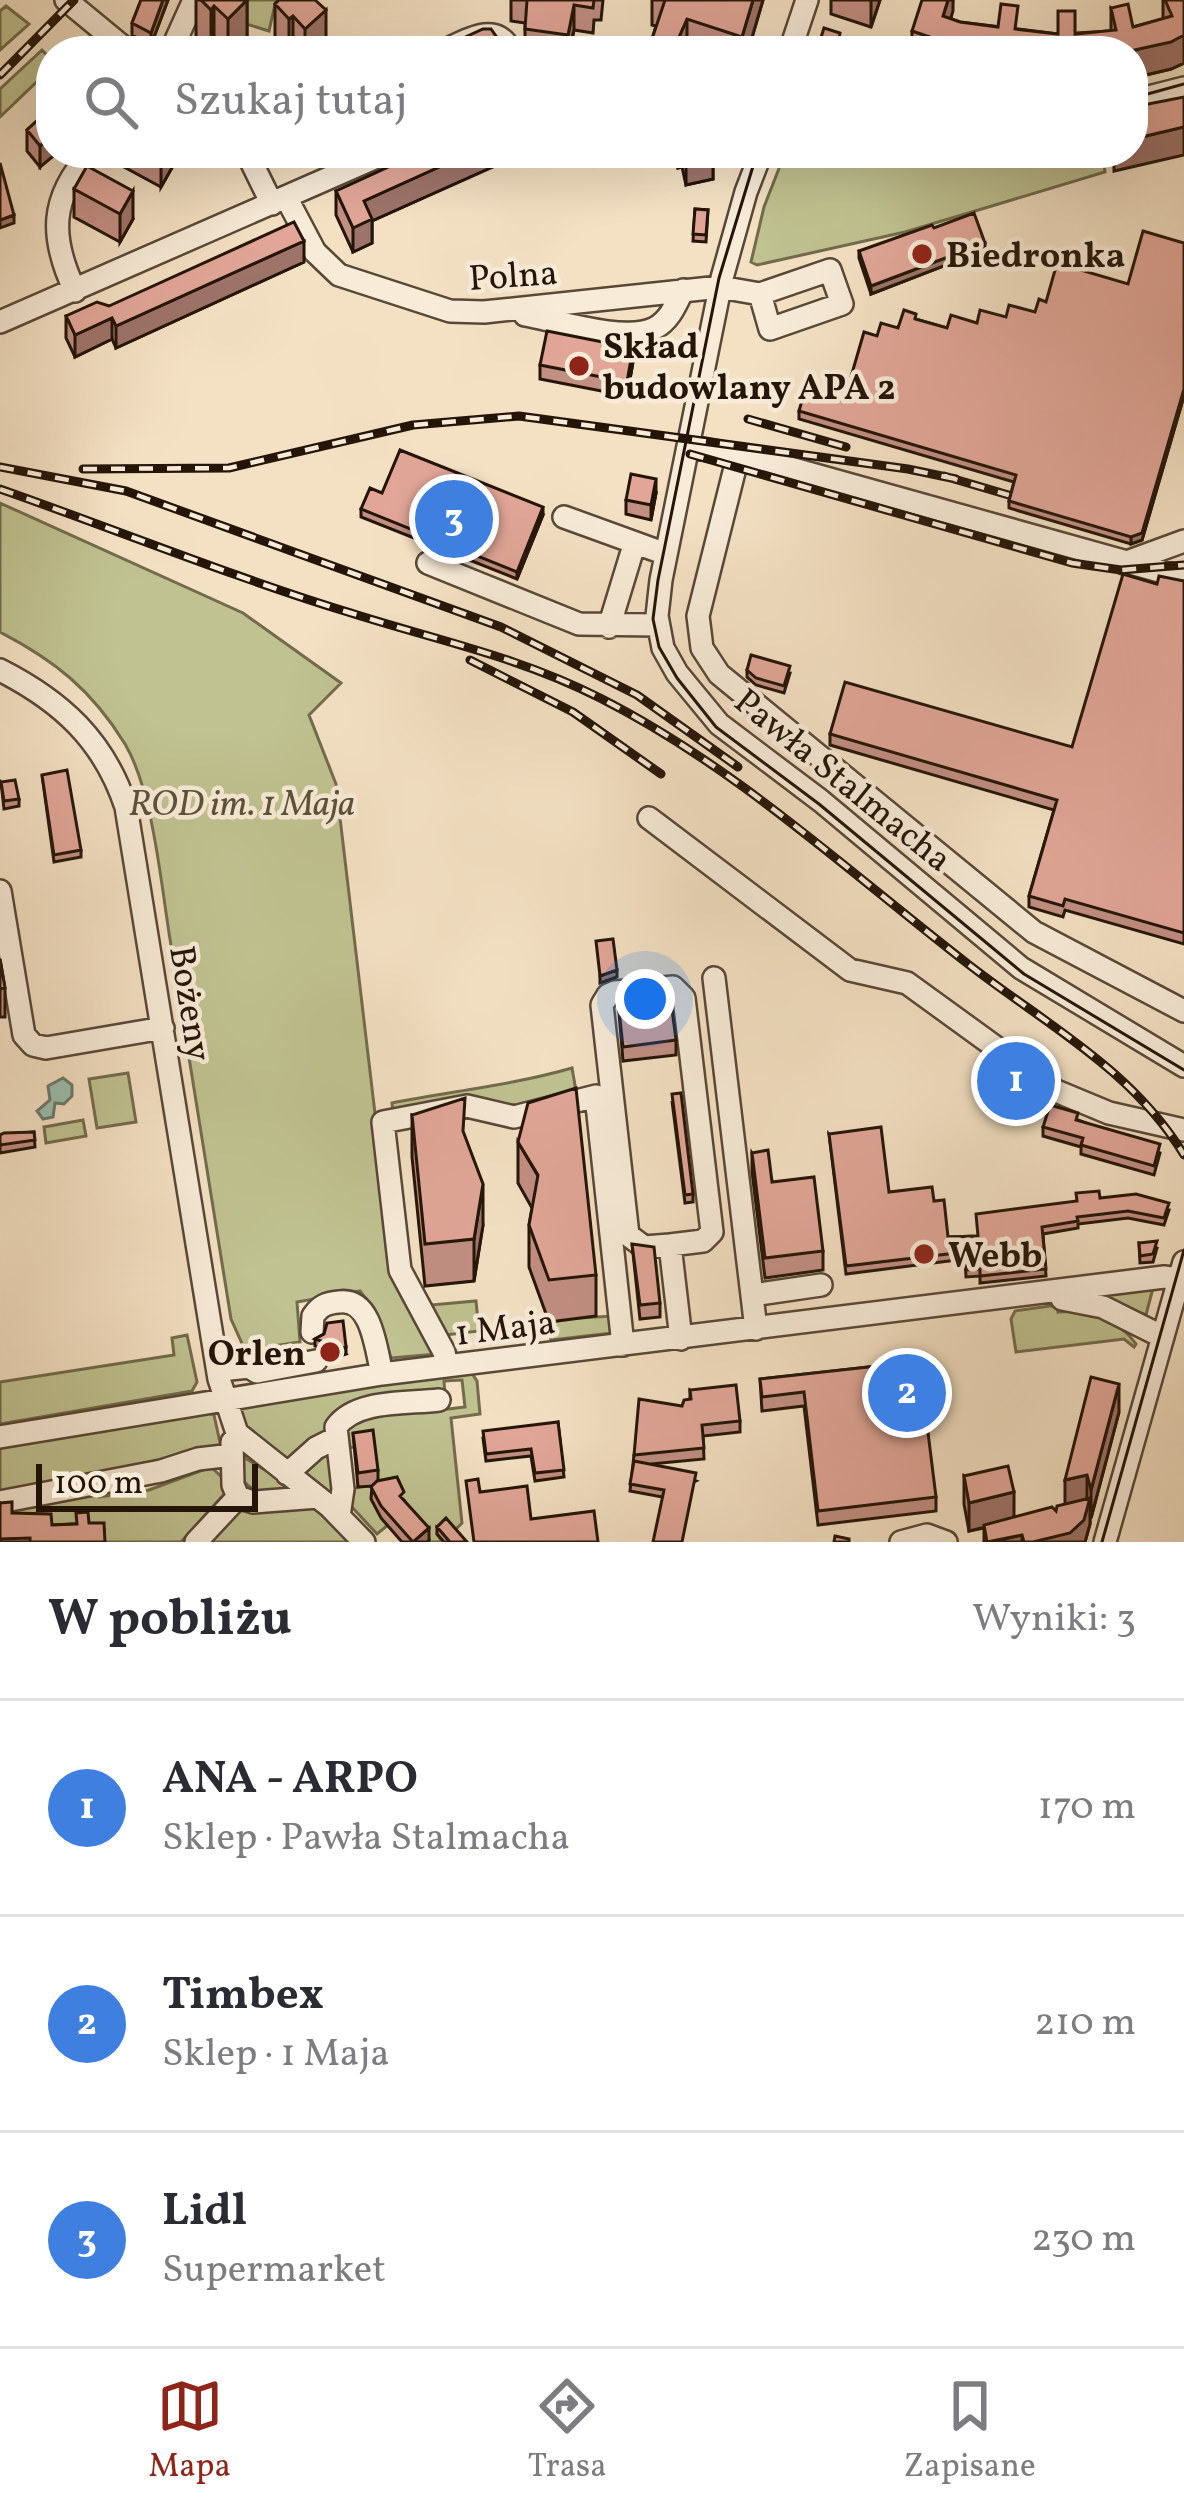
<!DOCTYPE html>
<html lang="pl">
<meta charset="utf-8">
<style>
:root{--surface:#fff;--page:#f2f2f3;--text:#2b2b33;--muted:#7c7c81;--line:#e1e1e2;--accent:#8f2418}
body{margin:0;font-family:Vollkorn,serif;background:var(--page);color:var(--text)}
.scale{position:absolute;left:36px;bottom:30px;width:222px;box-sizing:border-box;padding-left:12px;border:6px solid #241508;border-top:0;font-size:33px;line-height:42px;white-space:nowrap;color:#241508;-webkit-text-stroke:9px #f8ecd9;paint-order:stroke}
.you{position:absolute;left:645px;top:999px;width:42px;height:42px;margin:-30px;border:9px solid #fff;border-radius:50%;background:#1a73e8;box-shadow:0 0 0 18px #1a73e833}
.badge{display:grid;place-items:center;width:78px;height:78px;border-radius:50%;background:var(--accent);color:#fff;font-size:39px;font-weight:700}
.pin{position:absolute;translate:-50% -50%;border:6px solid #fff;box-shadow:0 3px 12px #0006}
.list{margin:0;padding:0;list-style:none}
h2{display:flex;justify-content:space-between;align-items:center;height:156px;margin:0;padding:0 48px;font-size:51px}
h2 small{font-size:39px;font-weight:400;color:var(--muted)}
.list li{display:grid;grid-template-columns:78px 1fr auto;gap:36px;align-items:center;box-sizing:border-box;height:216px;padding:0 48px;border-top:3px solid var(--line)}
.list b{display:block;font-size:45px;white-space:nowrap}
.list p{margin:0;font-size:39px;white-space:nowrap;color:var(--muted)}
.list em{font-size:39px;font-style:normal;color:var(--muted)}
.icon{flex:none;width:66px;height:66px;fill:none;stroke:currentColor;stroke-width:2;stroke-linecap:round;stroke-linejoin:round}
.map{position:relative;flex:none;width:1184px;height:1542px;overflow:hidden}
.search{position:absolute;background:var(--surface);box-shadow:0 12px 48px #0002;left:36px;right:36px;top:36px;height:132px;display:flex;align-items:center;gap:30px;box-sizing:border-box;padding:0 42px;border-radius:48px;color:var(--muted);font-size:45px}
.sheet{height:804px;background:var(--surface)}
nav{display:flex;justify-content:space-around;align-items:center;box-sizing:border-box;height:168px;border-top:3px solid var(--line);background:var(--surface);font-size:33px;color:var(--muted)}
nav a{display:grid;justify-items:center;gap:6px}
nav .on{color:var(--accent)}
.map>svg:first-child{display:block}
</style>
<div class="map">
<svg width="1184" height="1542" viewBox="0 0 1184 1542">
<rect width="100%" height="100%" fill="#f4e1c4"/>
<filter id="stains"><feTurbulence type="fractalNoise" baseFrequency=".00167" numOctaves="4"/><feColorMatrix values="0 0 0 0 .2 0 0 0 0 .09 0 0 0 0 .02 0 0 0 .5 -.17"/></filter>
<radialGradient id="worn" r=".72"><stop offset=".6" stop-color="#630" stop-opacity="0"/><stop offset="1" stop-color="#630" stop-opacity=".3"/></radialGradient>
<path fill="#c0c291" stroke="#726c4c" stroke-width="3" d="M209,0H276L269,31L243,23Z
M6,6L29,24L0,50V11Z
M42,50L51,59V68L0,117V89Z
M785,153H1103L1105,172L905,232L757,265L751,262L764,207Z
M0,503L243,613L341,683L309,715L336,784L394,1274L437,1354L391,1358L376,1312L360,1291L297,1302L300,1342L245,1350L231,1319C211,1192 190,1066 170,939C161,884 153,791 125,744C92,690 54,660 0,632Z
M572,1068L576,1091L514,1109L393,1113L392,1103C453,1091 513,1085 572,1068Z
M128,1073L136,1122L97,1128L89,1079Z
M83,1120L86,1136L46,1143L44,1127Z
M1153,1288L1146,1315L1108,1301L1110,1293Z
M476,1301L479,1331L446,1335L431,1305Z
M1057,1305L1058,1312C1087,1309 1119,1319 1136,1344L1134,1347L1124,1339L1016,1352L1011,1319L1015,1311Z
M612,1316V1333L551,1340L549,1329L499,1334L498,1323Z
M187,1335L197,1382L192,1391L0,1424V1382L174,1355L172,1338Z
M471,1372L477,1381L480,1414L451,1418L462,1523L453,1532L446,1526L437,1534L442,1542H427L429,1539L404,1512L377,1534L351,1506L349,1489L378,1484L373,1445L345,1448L343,1425L355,1417L447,1405L448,1409L465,1407L462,1380L444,1381L445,1394L349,1406L318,1441L292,1460C270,1455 247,1434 238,1414L242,1405L362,1384Z
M204,1411L214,1415L221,1447L218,1452L0,1497V1445Z
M334,1443L337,1502L303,1474L302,1464Z
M243,1457L289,1484L291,1491C268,1493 254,1497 240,1476Z
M211,1467L227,1482L226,1492L181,1542H0V1507L91,1491L99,1497L149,1490Z
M271,1507H314L351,1542H205L233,1512Z"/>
<path fill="#9cbeb0" stroke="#6c7a6d" stroke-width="3" d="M63,1078L72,1085V1096L64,1104L55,1103L53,1117L43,1119L37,1111L50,1100L48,1086Z"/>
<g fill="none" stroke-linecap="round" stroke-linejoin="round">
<g stroke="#584837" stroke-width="26">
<path id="minor" d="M66,0L128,51
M171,51L194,0
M444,51C465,41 498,20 510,51
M790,51L807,0
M1133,101L1184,88
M247,153L272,204
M761,153L746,192L722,278L661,580L657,616L663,648L677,673L719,724L821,801L1021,968L1184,1066
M286,197L315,252L339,275L450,311L484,312L720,287L760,294L830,270L842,304L770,329L760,294
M75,291C50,238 49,198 91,153
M525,315C558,321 626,343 655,328C670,320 676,304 683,290
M0,322L386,153
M688,446L769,462L1184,578
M738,456L698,616L702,648L719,674L1034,932L1184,1011
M564,517L666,554
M428,563L579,624L658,625
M1124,563L1184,541
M609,627L634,545
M0,670C61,701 104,740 126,807L219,1379L237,1433L329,1506L364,1542
M649,818L850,970L907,983L1056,1091L1109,1113L1184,1130
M0,891L24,1035L33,1045L46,1048L163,1028
M714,978L756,1329
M670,1245L644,1247L628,1235L602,1005L608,995L615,992L673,987L684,998L712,1232L703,1241L670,1245L681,1339
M752,1295L821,1285
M1062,1299L1103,1307L1163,1337
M312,1332L313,1316C320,1306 326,1303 339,1302C372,1297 376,1350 382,1374
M447,1366L444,1352L400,1270L383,1122L467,1106L514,1117L596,1096L623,1345
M230,1369L249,1367L257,1372L316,1361
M0,1437L382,1374L1164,1277L1179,1279
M232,1442L233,1485L238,1497L253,1502L318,1497
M287,1474L316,1448L336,1438
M0,1502L161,1471L198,1459L232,1455
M339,1516L343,1489L336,1427C356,1399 407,1404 439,1400
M196,1542L238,1497
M901,1542L927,1535L946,1542
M1105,1542L1184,1262"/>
</g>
<use href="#minor" stroke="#f8ecd9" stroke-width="21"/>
<path stroke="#241508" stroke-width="3" d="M1133,98L1184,84
M757,153L719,278L658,580L653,619L659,647L677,678L716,727L819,804L1024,974L1184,1070
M1102,1542L1184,1250"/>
<g stroke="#241508" stroke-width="9">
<path id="rail" d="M0,75L74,0
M748,419L846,447
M690,454L1072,563L1121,570L1184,565
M0,467L126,491L501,627L637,695L738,767
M83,469L229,468L413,425L519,416L908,469L956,479
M944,476L1012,496
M0,489C117,530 233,577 351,613C436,640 520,657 600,698C735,766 849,872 968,964C1045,1024 1132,1069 1184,1155
M470,660L573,712L661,774"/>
</g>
<use href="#rail" stroke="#f8ecd9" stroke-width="4.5" stroke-dasharray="14" stroke-linecap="butt"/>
</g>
<path fill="#c28f83" stroke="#241508" stroke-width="3" d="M141,0H168L151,45L132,35V23Z
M196,0H247V41L237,51H218L214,48L211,51L196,37Z
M279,0L326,51H280L275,45V4Z
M511,0H603L601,20H594L593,33L574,30L570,51H525V23L511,21Z
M652,0H763L748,51H651V42L656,26L652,25Z
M831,0H880L871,27L831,14Z
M953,0L951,19L960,22L1058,34L1111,31V8L1133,27L1163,19V0H1184V63L1171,69L1133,78V51H912V31Z
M51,108L40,167L27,151V130Z
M115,153H174V164L161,187L115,162Z
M522,153L372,221V243L353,252L336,215V191Z
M674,153H713V179L686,185L682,167L678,168Z
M74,189L133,219L120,242L74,217Z
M695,209L708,210L706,242L693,241Z
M1184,243V396L1142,540L1131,544L1009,508V501L1014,482L799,419V411L844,401L877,336L916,319L947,328L1035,312L1046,302L1128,284Z
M985,250L871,294L859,258V251Z
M304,262L116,348L112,339L75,357L66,338V316Z
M633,362L627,396L540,379V365Z
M656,493L651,520L626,514V500Z
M361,509L543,515L517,579L361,517Z
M1184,581V944L1065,910L1063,917L1029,907V896L1054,810L830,745V734L1072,747L1157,584Z
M747,670L790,673L784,693L756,685L747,677Z
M42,775L81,850V857L54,862Z
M1,782L19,799V806L4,809Z
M0,959L5,988V1017H0Z
M618,1000L676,1040V1055L623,1061Z
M1000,1077L1026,1089L1015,1103L1000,1091Z
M672,1101L693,1194V1202L685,1203Z
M412,1115L465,1138L483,1225L474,1281L425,1286L412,1157Z
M1078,1120L1160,1153L1154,1175L1081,1154V1147L1043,1136V1127Z
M34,1132L35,1147L0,1153V1135Z
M829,1134L889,1192L934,1201L948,1237L978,1236L1100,1198L1169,1210L1164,1225L1128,1218L1078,1224V1228L1043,1234L1046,1276L980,1283V1276L966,1277L965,1259L846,1274Z
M518,1142L596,1275V1316L549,1322L529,1267V1225L532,1208L518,1183Z
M752,1153L823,1251V1270L765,1278L752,1172Z
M1139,1243L1157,1248L1153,1262L1140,1263Z
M632,1244L660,1303V1317L640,1319Z
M324,1334L346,1354L331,1359L327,1350L315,1346V1339Z
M905,1363L936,1497V1511L818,1525L804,1406L762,1411L760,1379Z
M690,1390L740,1421V1432L703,1436L704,1459L651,1464L696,1481L662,1497L630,1491L634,1455L690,1400Z
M1119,1412L1091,1518L1090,1512V1524L1085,1542H984V1528L969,1531L964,1504V1476L1014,1517L1056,1511L1065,1504Z
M558,1422L564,1477L535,1481L531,1456L486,1461L483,1438Z
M353,1433L378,1470V1481L404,1500L429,1540L427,1542H402L381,1518L371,1499L372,1486L358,1487Z
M0,1503L12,1513L52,1525L89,1523L105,1542H0Z
M437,1527L467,1542H444L437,1534Z"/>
<path fill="#9e746a" stroke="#241508" stroke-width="3" d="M163,0H168L151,45V33Z
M247,0V41L237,51H228V19Z
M753,0H763L748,51H742V37Z
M871,0H880L871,27Z
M948,0H953V11L943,43V16Z
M574,5V30L568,51V35Z
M214,6V48L211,51V10Z
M326,10V51H305V29Z
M293,16V51H289V19Z
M687,19V51H675V46Z
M1184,35V63L1171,69L1133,78V51Z
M498,39V51H472Z
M1184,127V155L1114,171V153H1133V139Z
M51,137V153H57L40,167V146Z
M164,153H174V164L161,187V158Z
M470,153H524L372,221V243L353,252V228L364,201Z
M678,153H682V167L678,168Z
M686,153H713V179L686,185Z
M133,191V219L120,242V214Z
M14,215V223L0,228V220Z
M304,241V262L116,348V326Z
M985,243V250L871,294V286Z
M112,318V339L75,357V335Z
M633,348V362L627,396V382Z
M1184,389V396L1142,540L1131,544V537Z
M656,479V493L651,520V505Z
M543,507V515L517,579V572Z
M617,970V977L600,983V976Z
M1026,1074V1089L1015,1103V1089Z
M483,1184V1225L474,1281V1239Z
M346,1347V1354L331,1359V1351Z
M1119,1384V1412L1091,1518V1490Z
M1087,1475V1503L1065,1508V1480Z
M1014,1492V1520L969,1531V1503Z
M1090,1498V1524L1085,1542H1033Z
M429,1528V1540L427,1542H413Z
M1022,1535V1542H992Z"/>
<path fill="#e1a698" stroke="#241508" stroke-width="3" d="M141,0H163L151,33L132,23Z
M201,0H247L228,19L214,6L211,10Z
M279,0H315L326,10L305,29L293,16L289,19L275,4Z
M527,0H594L593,8L574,5L568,35L525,29Z
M665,0H753L742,37L687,19L675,46L651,42Z
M922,0H948L943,16L960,22L998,27L1001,4L1018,6L1015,29L1058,34V11H1075V34L1116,30L1111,8L1128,4L1133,27L1172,16L1165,0H1184V35L1171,42L1130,51H995L956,46L912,31Z
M824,28L840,33L839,38L849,45L845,51H831L818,47Z
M483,29H491L498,39L472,51H421L438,43L450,44Z
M116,40L132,51H107Z
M1184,97V127L1133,139V107Z
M51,108V137L40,146L27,130Z
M419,153H470L364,201L372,219L353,228L336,191Z
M0,163L14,215L0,220Z
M87,166L133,191L120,214L74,189Z
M695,209L708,210L706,235L693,234Z
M974,213L985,243L871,286L859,251L932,225L934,228Z
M294,222L304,241L116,326L112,318L75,335L66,316L97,302L109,306Z
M1143,231L1184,243V389L1142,533L1131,537L1009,501L1016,475L799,411L805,390L844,401L864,332L877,336L881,323L898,328L904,310L916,314L915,319L947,328L951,315L977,323L980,310L1006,317L1009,305L1035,312L1039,299L1046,302L1057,263L1128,284Z
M547,331L633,348L627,382L540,365Z
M400,450L543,507L517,572L361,509L370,488L382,493Z
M631,474L656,479L651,505L626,500Z
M1123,574L1157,584L1159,576L1184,581V933L1065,899L1063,906L1029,896L1057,800L830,734L845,682L1072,747Z
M751,655L790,666L784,686L756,678L747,670Z
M67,770L81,850L54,855L42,775Z
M15,780L19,799L4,801L1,782Z
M613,939L617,970L600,976L596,941Z
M0,959L5,988L0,989Z
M670,994L676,1040L623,1047L618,1000Z
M1011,1063L1026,1074L1015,1089L1000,1077Z
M576,1088L596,1275L549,1280L529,1225L538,1175L518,1142L528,1103Z
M681,1093L693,1194L685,1195L672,1094Z
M465,1098L463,1131L483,1184L474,1239L425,1244L412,1115Z
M1050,1105L1078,1113L1076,1120L1160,1144L1154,1166L1081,1145L1083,1138L1043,1127Z
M881,1127L889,1192L932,1187L934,1201L944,1200L948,1237L978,1236L976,1214L1077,1201L1076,1193L1099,1191L1100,1198L1136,1194L1169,1203L1164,1218L1128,1211L1077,1217L1078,1221L1042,1227L1046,1269L980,1276V1269L966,1270L965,1252L846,1266L829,1134Z
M34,1132L35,1140L0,1145V1135L4,1133Z
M768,1150L772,1182L814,1177L823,1251L765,1258L752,1153Z
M1157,1241L1153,1254L1140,1256L1139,1243Z
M632,1244L654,1247L660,1303L640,1305Z
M343,1321L346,1347L331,1351L327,1343L315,1339L324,1334L327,1323Z
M905,1363L921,1376L936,1497L818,1511L804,1392L762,1397L760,1379Z
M1091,1377L1119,1384L1091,1490L1087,1475L1065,1480Z
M736,1385L740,1421L702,1425L704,1448L634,1455L639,1399L682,1406L684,1400L691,1399L690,1390Z
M558,1422L564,1470L535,1473L531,1449L486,1454L483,1431Z
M373,1430L378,1470L358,1473L353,1433Z
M634,1461L696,1473L682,1542H653L664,1490L630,1484Z
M1008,1466L1014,1492L969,1503L964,1476Z
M397,1477L404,1492L400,1496L429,1528L413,1542L381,1506L371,1487L377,1481Z
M478,1479L480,1492L527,1486L531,1519L594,1511L598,1542H474L466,1481Z
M1090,1498L1084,1520L1070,1533L1033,1542H1024L1022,1535L987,1542L984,1525L1052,1507L1056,1511L1057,1506Z
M12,1502V1513L51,1514L52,1525L77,1524L76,1513L88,1512L89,1523H104L105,1542H30V1538L0,1539V1503Z
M446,1518L467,1542H450L437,1527Z
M835,1536L849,1539V1542H834Z"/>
<g fill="#8f2418" stroke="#f8ecd9" stroke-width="4.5">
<circle cx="922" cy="254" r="12"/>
<circle cx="579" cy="366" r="12"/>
<circle cx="924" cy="1254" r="12"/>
<circle cx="330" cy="1352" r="12"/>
</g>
<g text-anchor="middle" stroke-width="9" stroke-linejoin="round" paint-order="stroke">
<g font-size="36" font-weight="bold" fill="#241508" stroke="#f8ecd9" text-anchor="start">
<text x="946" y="267">Biedronka</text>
<text x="603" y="358">Skład<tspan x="603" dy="41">budowlany APA 2</tspan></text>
<text x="948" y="1267">Webb</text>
<text x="306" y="1365" text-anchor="end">Orlen</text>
</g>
<g font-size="36" fill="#241508" stroke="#f8ecd9">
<text transform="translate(513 274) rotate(-4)" y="13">Polna</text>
<text transform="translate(844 779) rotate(39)" y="13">Pawła Stalmacha</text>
<text transform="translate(192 1003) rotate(81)" y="13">Bożeny</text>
<text transform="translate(505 1326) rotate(-7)" y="13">1 Maja</text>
</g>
<g font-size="36" font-style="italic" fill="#5b5238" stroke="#f8ecd9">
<text x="242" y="815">ROD im. 1 Maja</text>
</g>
</g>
<rect width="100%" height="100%" filter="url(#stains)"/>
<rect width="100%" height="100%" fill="url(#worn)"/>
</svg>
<div class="scale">100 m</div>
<div class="you"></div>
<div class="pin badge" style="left:1016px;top:1081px;background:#3f7fe0">1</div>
<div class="pin badge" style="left:907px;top:1393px;background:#3f7fe0">2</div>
<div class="pin badge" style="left:454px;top:519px;background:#3f7fe0">3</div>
<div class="search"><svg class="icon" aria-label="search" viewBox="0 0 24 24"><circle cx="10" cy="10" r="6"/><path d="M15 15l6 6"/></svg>Szukaj tutaj</div>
</div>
<section class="sheet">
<h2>W pobliżu<small>Wyniki: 3</small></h2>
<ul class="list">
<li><span class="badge" style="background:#3f7fe0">1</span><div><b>ANA - ARPO</b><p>Sklep · Pawła Stalmacha</p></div><em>170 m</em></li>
<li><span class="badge" style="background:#3f7fe0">2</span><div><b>Timbex</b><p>Sklep · 1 Maja</p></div><em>210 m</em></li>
<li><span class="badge" style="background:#3f7fe0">3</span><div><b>Lidl</b><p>Supermarket</p></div><em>230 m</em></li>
</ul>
</section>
<nav>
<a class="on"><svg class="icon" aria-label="map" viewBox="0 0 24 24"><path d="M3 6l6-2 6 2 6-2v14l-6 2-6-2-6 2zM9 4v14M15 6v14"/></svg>Mapa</a>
<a><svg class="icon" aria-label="directions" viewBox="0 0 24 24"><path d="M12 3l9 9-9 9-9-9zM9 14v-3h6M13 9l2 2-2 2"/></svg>Trasa</a>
<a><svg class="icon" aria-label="saved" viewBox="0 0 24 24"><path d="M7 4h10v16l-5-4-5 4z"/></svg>Zapisane</a>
</nav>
